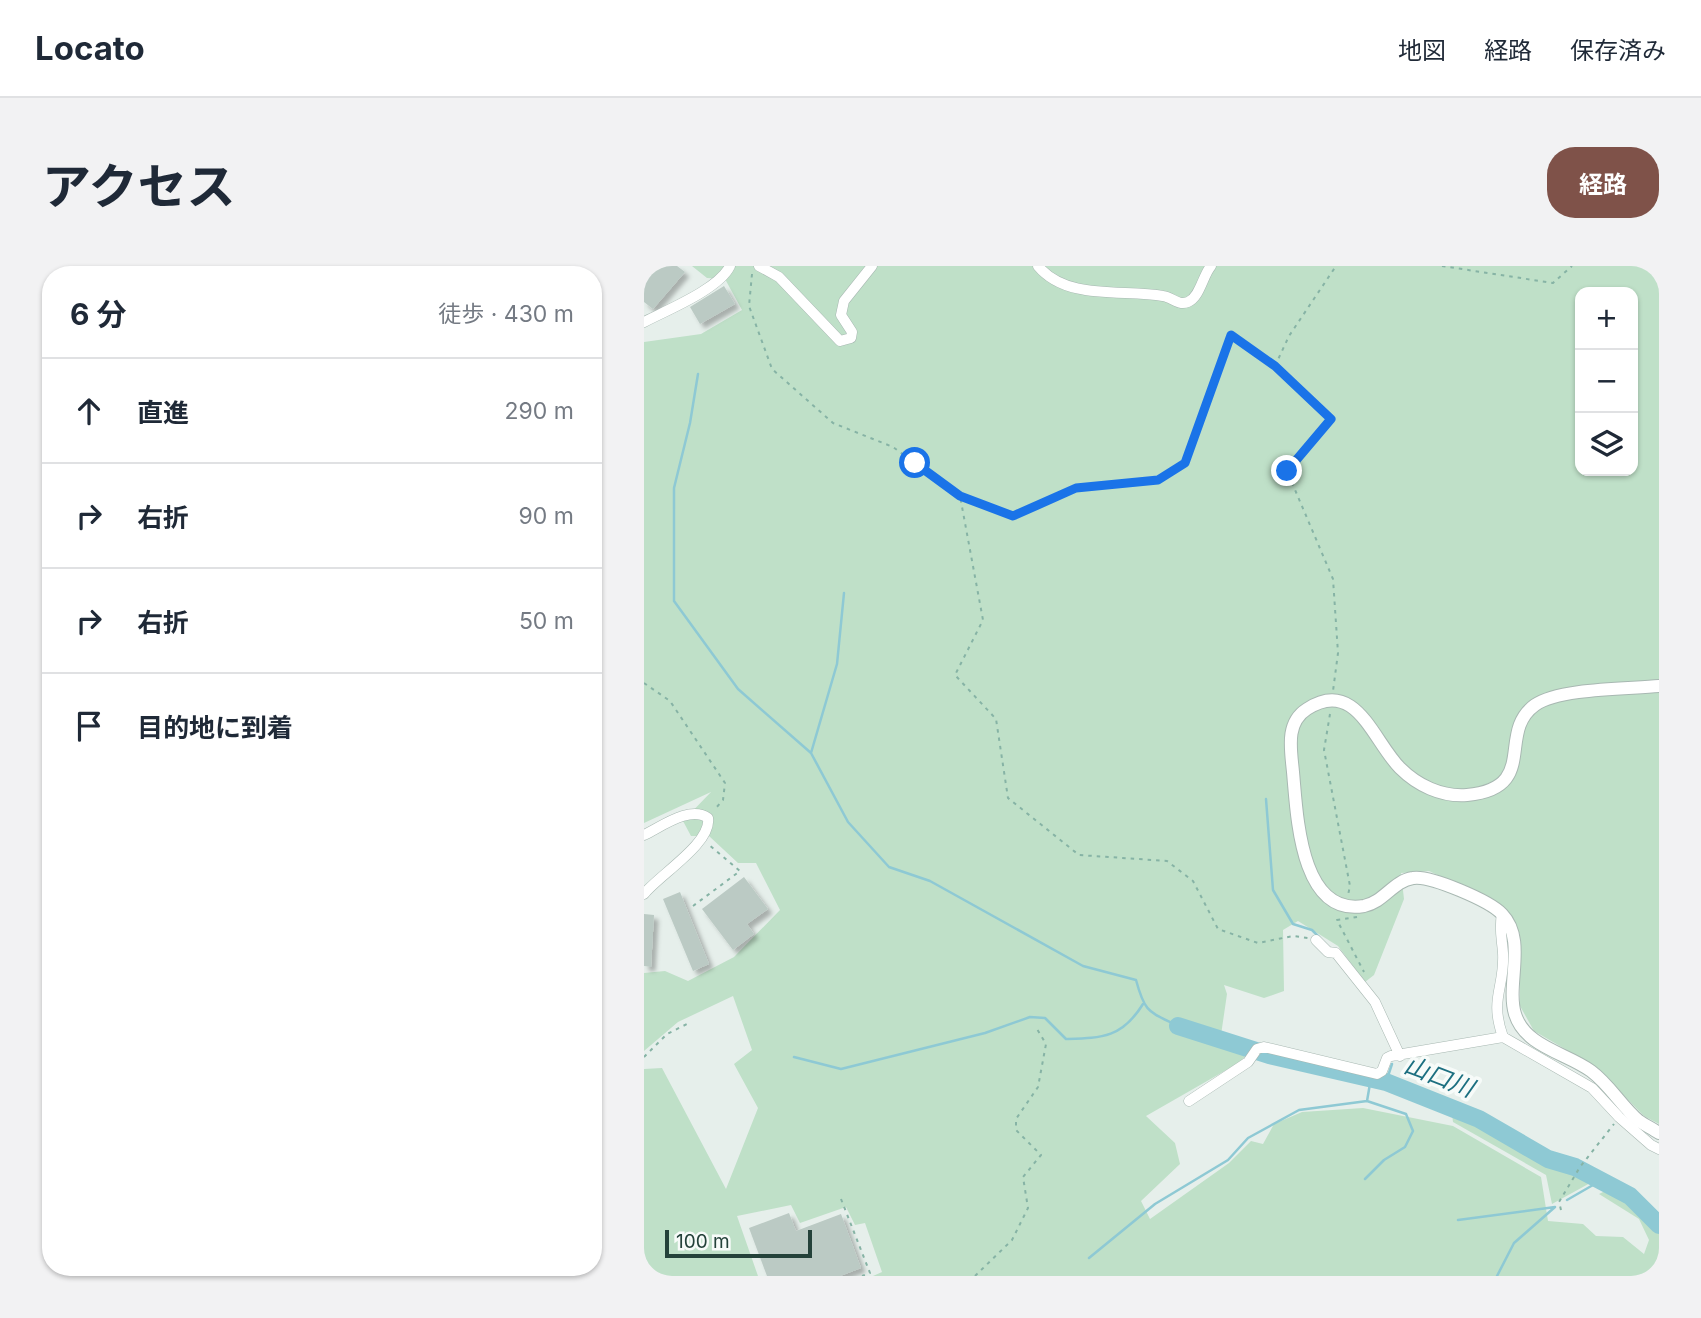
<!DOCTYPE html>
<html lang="ja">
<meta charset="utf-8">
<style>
:root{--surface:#fff;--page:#f2f2f3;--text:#1f2937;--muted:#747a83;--line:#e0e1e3;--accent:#7f5249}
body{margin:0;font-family:Inter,"Noto Sans JP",sans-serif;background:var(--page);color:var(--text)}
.controls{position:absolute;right:21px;top:21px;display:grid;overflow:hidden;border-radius:14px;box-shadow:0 2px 5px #0004}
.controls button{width:63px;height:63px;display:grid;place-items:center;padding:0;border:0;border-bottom:2px solid var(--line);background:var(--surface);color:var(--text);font:35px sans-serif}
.scale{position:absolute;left:21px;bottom:18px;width:147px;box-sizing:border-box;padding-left:7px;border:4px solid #24423a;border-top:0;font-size:19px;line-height:24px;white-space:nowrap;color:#24423a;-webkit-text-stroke:5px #f7fbf9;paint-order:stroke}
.stop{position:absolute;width:21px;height:21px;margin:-16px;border:5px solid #1a73e8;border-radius:50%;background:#fff}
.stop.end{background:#1a73e8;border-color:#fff;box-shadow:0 2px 7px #0008}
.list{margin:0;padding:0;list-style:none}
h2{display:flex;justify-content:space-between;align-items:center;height:91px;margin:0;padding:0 28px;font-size:30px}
h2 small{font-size:23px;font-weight:400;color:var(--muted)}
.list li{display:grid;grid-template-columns:46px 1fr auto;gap:21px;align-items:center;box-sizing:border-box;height:105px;padding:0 28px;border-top:2px solid var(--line)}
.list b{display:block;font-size:26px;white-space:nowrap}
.list em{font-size:23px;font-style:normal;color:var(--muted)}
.icon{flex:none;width:38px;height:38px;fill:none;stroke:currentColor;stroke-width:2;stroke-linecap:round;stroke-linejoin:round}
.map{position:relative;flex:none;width:1015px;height:1010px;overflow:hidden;border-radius:28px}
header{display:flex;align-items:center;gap:42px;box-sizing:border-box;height:98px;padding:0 35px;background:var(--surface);border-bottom:2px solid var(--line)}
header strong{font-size:33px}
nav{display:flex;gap:38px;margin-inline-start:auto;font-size:24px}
.intro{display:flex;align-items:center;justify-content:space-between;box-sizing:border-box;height:168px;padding:0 42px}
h1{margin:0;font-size:49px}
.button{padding:18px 32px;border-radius:28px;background:var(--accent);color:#fff;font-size:24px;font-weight:700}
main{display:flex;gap:42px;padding:0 42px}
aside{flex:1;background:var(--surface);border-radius:28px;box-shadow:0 2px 5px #0004}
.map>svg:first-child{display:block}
</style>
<header>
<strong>Locato</strong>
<nav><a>地図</a><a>経路</a><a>保存済み</a></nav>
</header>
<div class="intro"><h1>アクセス</h1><a class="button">経路</a></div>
<main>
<aside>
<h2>6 分<small>徒歩 · 430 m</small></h2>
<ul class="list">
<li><svg class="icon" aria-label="ahead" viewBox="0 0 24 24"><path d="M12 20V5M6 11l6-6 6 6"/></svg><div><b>直進</b></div><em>290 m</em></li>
<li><svg class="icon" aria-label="right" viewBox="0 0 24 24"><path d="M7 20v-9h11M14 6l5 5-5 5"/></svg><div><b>右折</b></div><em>90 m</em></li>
<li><svg class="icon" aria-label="right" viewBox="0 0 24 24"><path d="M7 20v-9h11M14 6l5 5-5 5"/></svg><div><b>右折</b></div><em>50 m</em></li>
<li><svg class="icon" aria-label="arrive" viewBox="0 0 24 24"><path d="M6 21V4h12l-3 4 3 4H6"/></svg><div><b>目的地に到着</b></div></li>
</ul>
</aside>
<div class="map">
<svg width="1015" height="1010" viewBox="0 0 1015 1010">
<defs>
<filter id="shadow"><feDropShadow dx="4.5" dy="4.5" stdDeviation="2" flood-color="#0004"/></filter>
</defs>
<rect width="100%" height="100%" fill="#e6efeb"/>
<path fill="#bfe0c8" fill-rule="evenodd" d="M48,0H1015V858L1000,850L952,801L890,765L876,740V668L859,640L785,605L757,607L760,633L730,709L721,716L694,680L654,655L639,664L640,725L620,732L580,719L583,728L577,769L608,777L598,795L502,850L531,877L536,898L497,935L506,953L585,897L607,875L619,878L630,858L658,846L719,842L809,860L897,911L904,955L939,958L952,970L979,971L1000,988L1005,974L995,953L955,928L965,923L983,932L1015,966V1010H229L238,1006L221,957L211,959L202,941L156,957L147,939L93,950L114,1010H0V803L18,802L82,923L114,842L90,798L108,784L89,730L34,756L0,785V707L21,705L44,715L90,691L136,644L112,597H94L65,570H47L39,555L67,526L0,557V76L57,68L98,44L81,13L63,12ZM936,26H989V205H936Z
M808,848L831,857L897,897L948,916L908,938L902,909L809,856Z"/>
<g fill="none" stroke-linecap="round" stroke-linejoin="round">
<path stroke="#8ec9d4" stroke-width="2.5" d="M54,108L46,157L30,222V335L94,423L167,487L204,556L245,601L286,615L439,700L492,714C501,747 504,745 534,760
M167,487L193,398L200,327
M622,533L629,624L649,658L668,664L675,671
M150,791L197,803L341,767L386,751L401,752L422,773C458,772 478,772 499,738
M742,816L748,798
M721,913L740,894L761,881L769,865L762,848L723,835
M923,934L949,919L960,916
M814,954L911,941L870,977L853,1010
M445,992L511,938L584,894L604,872L655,844L723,835L727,812"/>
<path stroke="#8ec9d4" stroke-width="18" d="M534,760L625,789L742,816L835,853L904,893L931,901L986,930L1015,959"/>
</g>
<path fill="#bbcac4" filter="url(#shadow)" d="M0,0H33L41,6L9,43L0,36Z
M80,20L91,38L56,58L46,41Z
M100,611L124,643L103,658L110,668L89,684L58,643Z
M36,626L65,698L49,705L19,633Z
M0,648L10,649L7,701L0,700Z
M145,947L152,965L197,948L217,1002L196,1010H123L105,962Z"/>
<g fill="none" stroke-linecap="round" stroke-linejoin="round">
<g stroke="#a8b8b2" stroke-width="11">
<path id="minor" d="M115,0L135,11L196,75L207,72L208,66L197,49L200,35L228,0
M394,0C423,35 479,23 519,30C528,31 534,40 544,36C556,31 559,9 567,0
M0,56C23,44 75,23 86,0
M0,569C17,561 46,539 64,552C68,577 15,609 0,628
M858,648C855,663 858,673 859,687C861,722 845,732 859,771L948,822L975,851L1007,879L1015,883
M672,674L684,686L692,687L731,736L756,790
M545,835L604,796L613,783L620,781L733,808L738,805L743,792L747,790L859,771"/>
</g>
<g stroke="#a8b8b2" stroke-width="14">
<path id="tertiary" d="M1015,420C984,423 915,422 891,439C852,467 896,522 823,529C797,531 773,519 756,502C729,475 712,411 663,443C641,457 647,484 649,506C653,549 656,651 720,640C740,636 749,615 769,612C786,609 846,635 858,648C883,674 862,718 871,748C881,781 923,787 947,805C966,819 977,840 995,855C1001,859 1009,863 1015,867"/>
</g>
<path stroke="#86b3a5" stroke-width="2" stroke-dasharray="3.5 5" stroke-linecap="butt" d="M798,0L909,17L928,0
M108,8L105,40L128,103L189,157L249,181L316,230L339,354L311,409L352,453L364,532L435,589L523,595L549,615L574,663L614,677L649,670L664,672
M631,100L645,70L692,0
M317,230L370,250L432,222L514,214L541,197L587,69L631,100L687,153L643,205L689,313L694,387L689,425
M0,417L26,435L81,517L79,534L71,543
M686,448L680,484L706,620L704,629
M49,640L96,605L64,578
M713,651L693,654L720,706
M0,791L23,768L47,756
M197,933L226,1007L218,1010
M917,944L915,936L936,901L970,858
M331,1010L368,974L384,942L379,911L397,889L372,864V853L394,821L402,778L393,763"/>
<use href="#minor" stroke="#fff" stroke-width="10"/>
<use href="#tertiary" stroke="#fff" stroke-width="12"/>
</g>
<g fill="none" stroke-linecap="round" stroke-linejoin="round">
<path stroke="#1a73e8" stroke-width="9" d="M271,197L316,230L369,250L432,222L514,214L541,197L587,69L631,100L687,153L643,205"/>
</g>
<g text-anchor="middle" stroke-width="7" stroke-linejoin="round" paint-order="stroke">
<g font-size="24" font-style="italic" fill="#1c6f80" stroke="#f7fbf9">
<text transform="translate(795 811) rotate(21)" y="8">山口川</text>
</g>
</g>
</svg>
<div class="controls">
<button>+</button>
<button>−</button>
<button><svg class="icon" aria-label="layers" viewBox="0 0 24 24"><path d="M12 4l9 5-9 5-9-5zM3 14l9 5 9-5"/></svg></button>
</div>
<div class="scale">100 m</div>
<div class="stop" style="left:271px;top:197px"></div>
<div class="stop end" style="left:643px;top:205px"></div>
</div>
</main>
